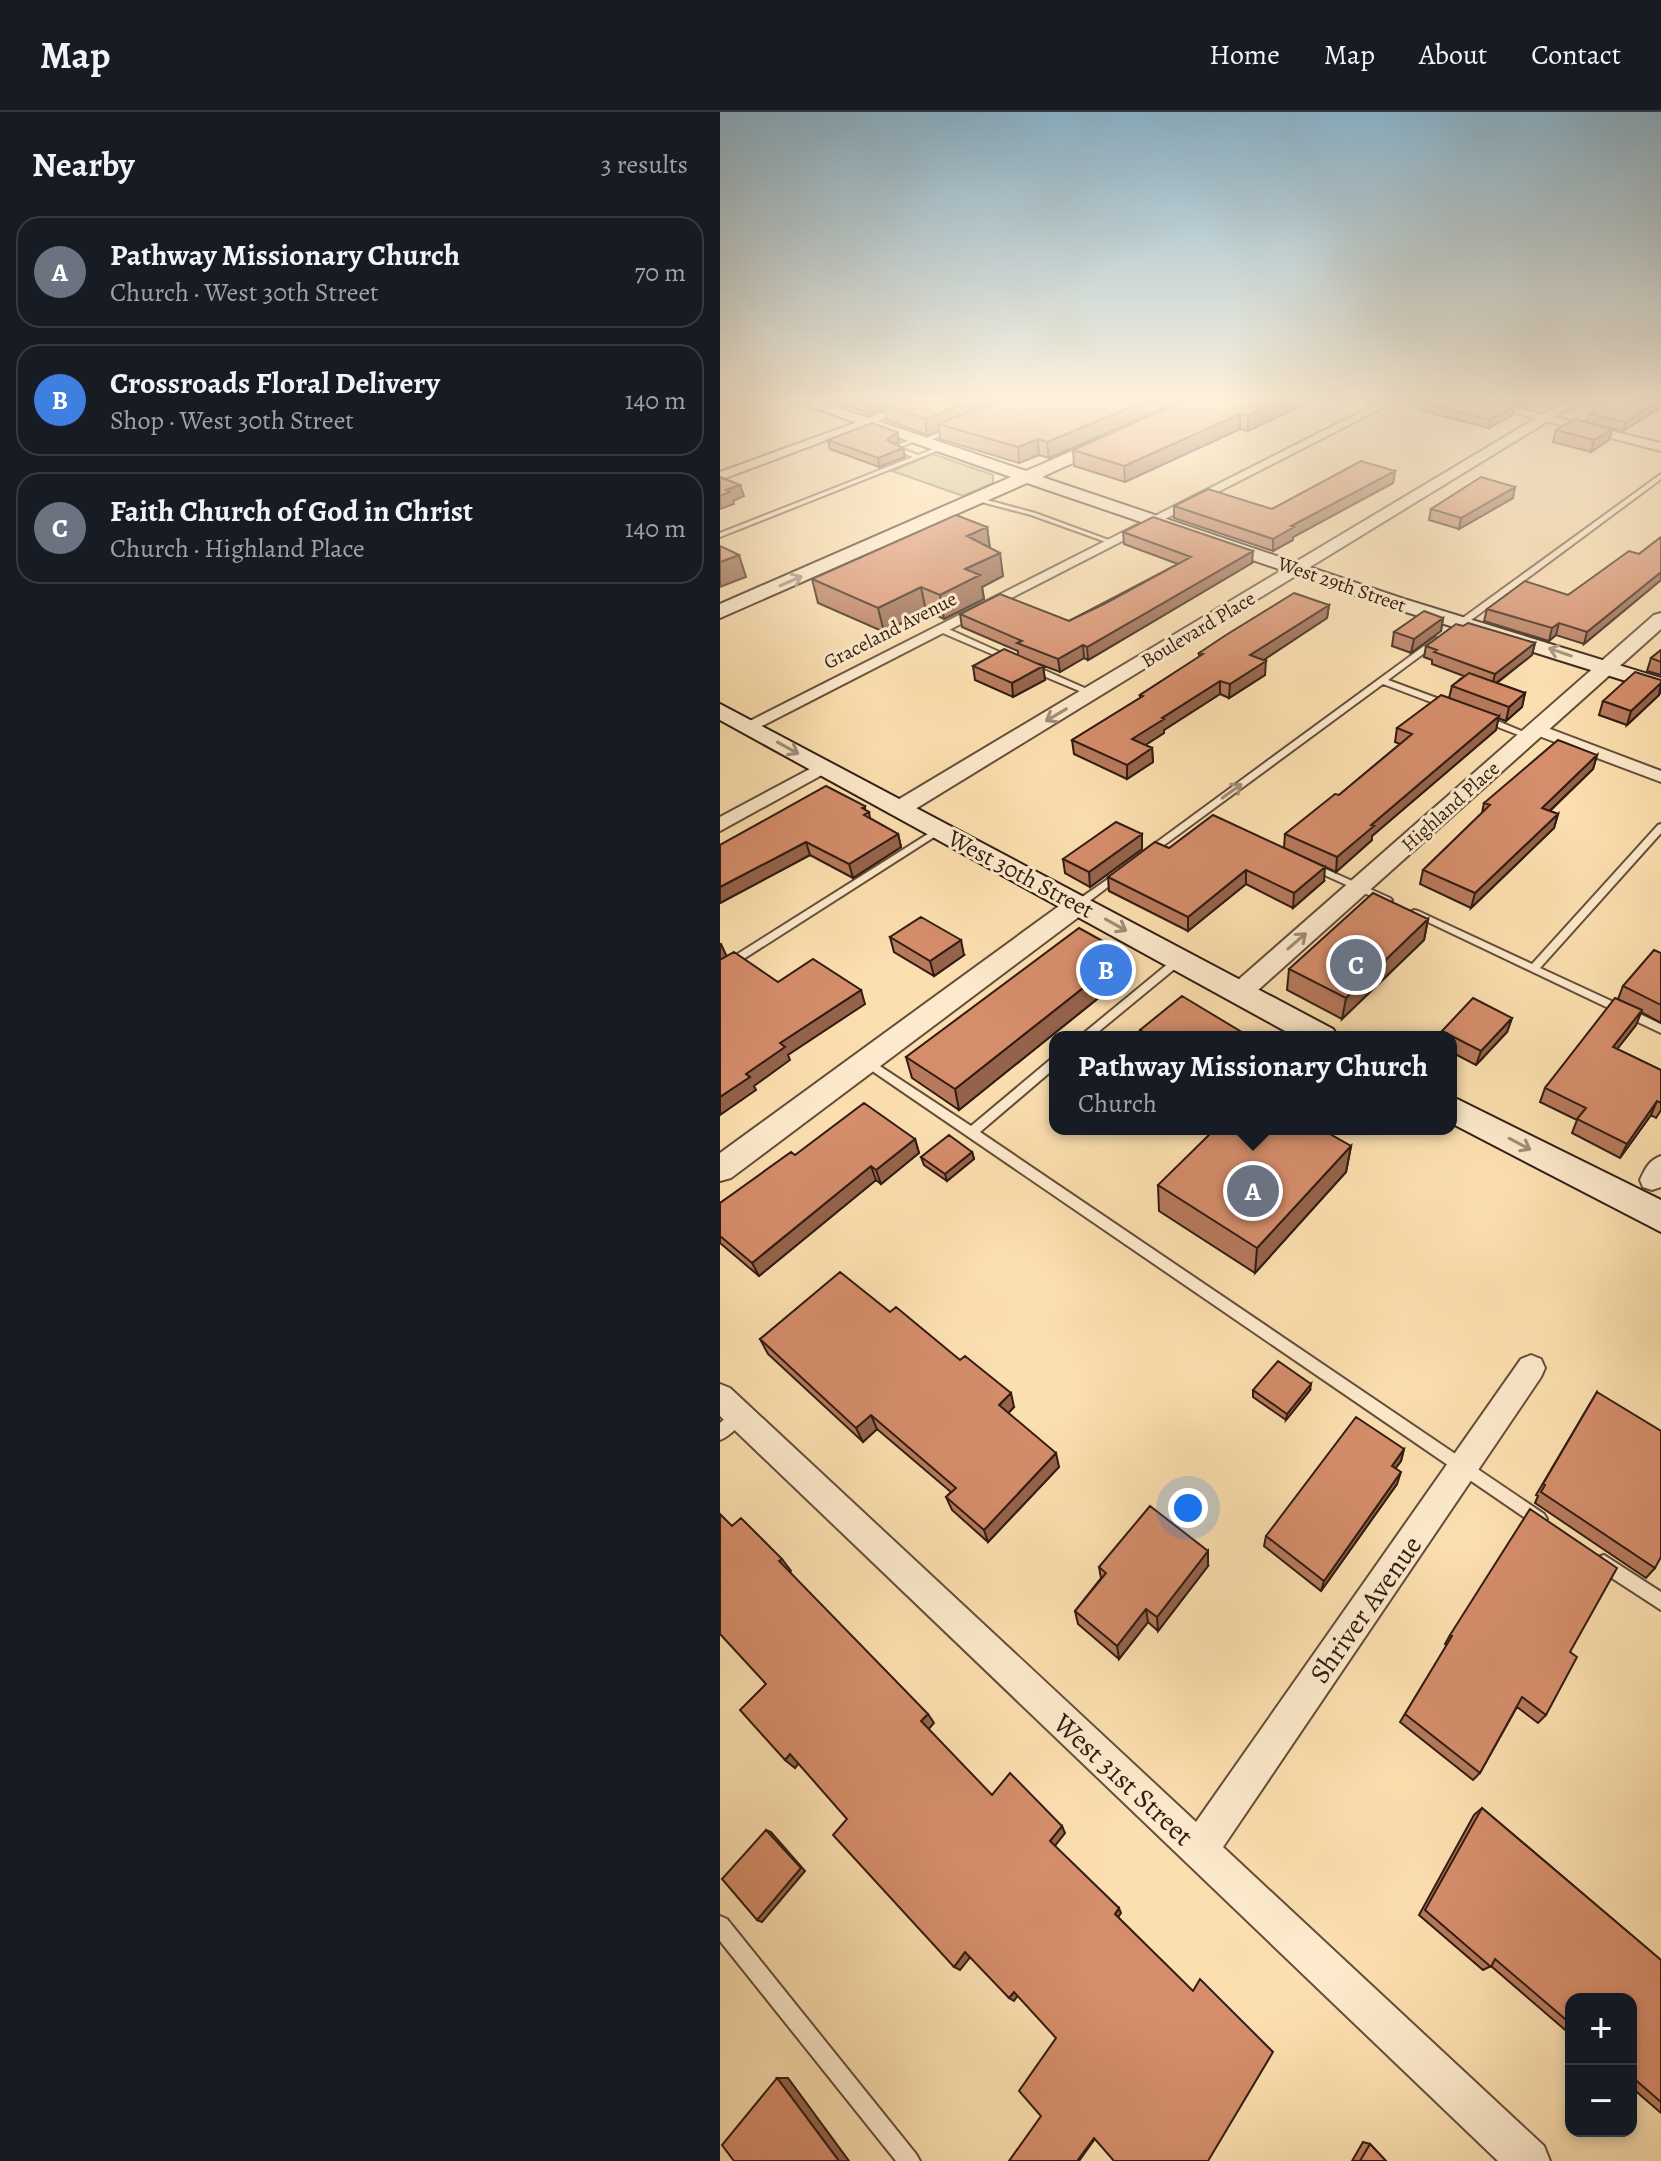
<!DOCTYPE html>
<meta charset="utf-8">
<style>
:root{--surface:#171b24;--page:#242831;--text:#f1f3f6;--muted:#9ea1a6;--line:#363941;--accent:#7c3aed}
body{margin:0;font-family:Alegreya,serif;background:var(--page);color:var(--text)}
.controls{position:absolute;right:24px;bottom:24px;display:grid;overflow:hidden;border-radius:16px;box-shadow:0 4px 12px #0003}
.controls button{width:72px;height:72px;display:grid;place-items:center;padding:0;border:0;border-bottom:2px solid var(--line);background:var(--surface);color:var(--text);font:40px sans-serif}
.you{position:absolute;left:468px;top:1396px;width:28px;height:28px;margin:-20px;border:6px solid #fff;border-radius:50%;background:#1a73e8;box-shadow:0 0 0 12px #1a73e833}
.badge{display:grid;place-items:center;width:52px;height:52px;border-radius:50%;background:var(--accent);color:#fff;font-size:26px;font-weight:700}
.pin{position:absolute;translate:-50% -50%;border:4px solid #fff;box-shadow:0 2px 8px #0006}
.popup{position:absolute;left:329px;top:919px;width:408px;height:104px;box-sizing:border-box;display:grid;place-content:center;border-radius:16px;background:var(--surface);filter:drop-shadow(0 2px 6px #0005);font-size:26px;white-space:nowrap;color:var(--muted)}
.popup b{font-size:30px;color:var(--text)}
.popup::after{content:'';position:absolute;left:50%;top:100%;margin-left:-16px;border:16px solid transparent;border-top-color:var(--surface)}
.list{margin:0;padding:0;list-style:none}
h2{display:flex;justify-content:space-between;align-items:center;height:104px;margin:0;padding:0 32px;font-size:34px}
h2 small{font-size:26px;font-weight:400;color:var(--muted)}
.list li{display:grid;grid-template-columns:52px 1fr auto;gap:24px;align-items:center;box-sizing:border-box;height:112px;margin:0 16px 16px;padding:0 16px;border:2px solid var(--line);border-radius:24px}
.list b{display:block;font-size:30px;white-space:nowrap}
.list p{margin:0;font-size:26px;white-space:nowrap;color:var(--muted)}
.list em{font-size:26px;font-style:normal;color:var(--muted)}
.map{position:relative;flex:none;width:941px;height:2049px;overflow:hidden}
header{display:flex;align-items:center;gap:48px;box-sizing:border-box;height:112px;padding:0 40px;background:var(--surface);border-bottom:2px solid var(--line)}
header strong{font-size:38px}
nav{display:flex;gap:44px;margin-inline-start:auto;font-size:28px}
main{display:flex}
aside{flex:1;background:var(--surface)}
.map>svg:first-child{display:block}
</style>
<header>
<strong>Map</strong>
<nav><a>Home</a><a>Map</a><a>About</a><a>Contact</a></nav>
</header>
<main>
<aside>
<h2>Nearby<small>3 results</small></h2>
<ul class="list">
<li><span class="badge" style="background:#6b7280">A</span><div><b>Pathway Missionary Church</b><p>Church · West 30th Street</p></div><em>70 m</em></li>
<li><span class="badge" style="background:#3f7fe0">B</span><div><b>Crossroads Floral Delivery</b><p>Shop · West 30th Street</p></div><em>140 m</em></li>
<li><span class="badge" style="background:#6b7280">C</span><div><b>Faith Church of God in Christ</b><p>Church · Highland Place</p></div><em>140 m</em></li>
</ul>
</aside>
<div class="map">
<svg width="941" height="2049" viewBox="0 0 941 2049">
<rect width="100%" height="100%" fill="#fcdfb0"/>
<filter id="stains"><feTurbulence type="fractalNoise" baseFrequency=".0025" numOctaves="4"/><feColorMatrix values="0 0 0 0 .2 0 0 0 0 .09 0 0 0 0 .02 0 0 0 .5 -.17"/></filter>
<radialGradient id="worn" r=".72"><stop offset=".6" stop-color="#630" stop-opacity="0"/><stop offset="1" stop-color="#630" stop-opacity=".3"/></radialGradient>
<path fill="#c3c188" stroke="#7a6e4c" stroke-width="2" d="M213,342L273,363V371L243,384L172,359Z"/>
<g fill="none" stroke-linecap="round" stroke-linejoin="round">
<g stroke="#644d39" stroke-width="4">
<path id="service" d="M233,316L235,319L204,330L199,329Z
M194,326L199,327L179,336L198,343L219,335L224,336L0,425V421L193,345L171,336Z
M941,362V367L739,517H733V513Z
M256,385L315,401L394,430L389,431L311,403L254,388V386Z
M218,515H224L295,547L288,549L218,519Z
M715,526L722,528L668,568L730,591V595H724L663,572L432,742H426V738Z
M309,554H315L376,581L369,583L309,558Z
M760,604H766L813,624L806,626L760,608Z
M941,712V721L820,856L941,912V921L689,801L694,798L698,799L812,852L938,713Z
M219,715L224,718L222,720L0,862V853Z
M592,751L670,786L672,788L667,791L664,790L589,756L587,754Z
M398,760L401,761V765L363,794H355V790Z
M459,845L463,846L464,848L463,850L372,925H359L455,846Z
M146,945L251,1014L331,947L335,946V956L260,1020L824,1402L827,1407L824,1412L819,1415L814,1412L142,952L140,949L142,946Z
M19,1296L24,1298L26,1303C22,1312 10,1324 0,1328V1311L14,1298Z
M884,1443L941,1480V1498L878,1457L876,1451L878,1445Z
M0,1804L7,1807L196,2042L200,2049H176L0,1829Z"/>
</g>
<g stroke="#644d39" stroke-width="4">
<path id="minor" d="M201,287H216L0,368V360Z
M666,287H679L34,618L28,619L20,614Z
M742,287H760L941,331V339Z
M817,612L941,659V670L811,621L809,617L811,613Z
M103,650L112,655L109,659L0,719V705Z
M941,1044V1075L932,1078L923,1075L920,1068C925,1057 929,1048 941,1044Z
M811,1243L821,1247L825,1256L821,1265L503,1735L824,2034L830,2049H778L0,1304V1272L10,1276L476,1710L801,1247Z"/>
</g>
<g stroke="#644d39" stroke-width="4">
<path id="tertiary" d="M848,287H864L187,702H171L168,697L171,692Z
M941,501V517L528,887L519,890L510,887L506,881L510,875L934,503Z
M359,784L368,786L371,792L368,798L11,1066L0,1069V1041L350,786Z"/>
</g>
<g stroke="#311c11" stroke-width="4">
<path id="secondary" d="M69,287H92L306,359L389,323H401V329L322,365L684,487L941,566V580L670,495L307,371L0,506V492L291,365Z
M0,592L613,917L618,925H576L0,608Z
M731,984L941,1088V1120L731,1011Z"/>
</g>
<use href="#service" fill="#fdeacc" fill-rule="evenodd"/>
<use href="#minor" fill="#fdeacc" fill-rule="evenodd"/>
<use href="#tertiary" fill="#fdeacc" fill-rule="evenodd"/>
<use href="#secondary" fill="#fdeacc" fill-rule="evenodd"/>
</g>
<path fill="#b7795c" stroke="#311c11" stroke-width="2" d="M114,287H465L329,346L319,343L299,351L220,327L219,318L207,323L167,308L165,297L150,302L115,290Z
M468,287H594L528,319L520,317L405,370L354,354L353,338Z
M772,287H821L806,295Z
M941,287V295L903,319L866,310L869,301Z
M700,290L794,295L792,303L769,316L699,298Z
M892,317L889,328L871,340L833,330L836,318Z
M177,320L179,329L175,332L183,336L185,345L159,355L110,337L108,328Z
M675,359L673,371L573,425V428L553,439L454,406V394L552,397Z
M793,386L739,417L709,408L711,397Z
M267,415L270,436L283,464L262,475L264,487L224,507L206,499L164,520L98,491L92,467Z
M403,420L532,451L368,548L364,546L340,560L319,552L323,554L325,568L293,585L255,568L253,554L298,543V539L242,515L240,502L349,509L458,452L404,432Z
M941,425V468L864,532L836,523L829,529L764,509L767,497L848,483L919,442Z
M609,493L607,506L543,548L545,563L509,586L500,582L444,618V621L425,633L432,636L433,650L407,667L354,642L352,628L420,586V583L479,545V541Z
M723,506L721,519L691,541L672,534L674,520Z
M743,514L815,531L812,543L777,571L805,581L802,595L786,609L778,606L776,618L652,724V728L616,760L564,736L565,722L619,683L680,632L675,630L677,616L729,586L732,574L744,564L712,552V548L704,545L706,534Z
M941,538V563L927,559L931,546Z
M941,568V577L939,583L907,613L879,603L883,589Z
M877,643L873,657L830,699L838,702L834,716L751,796L700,772L703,758L762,701L764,691Z
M145,694V698L149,700L150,706L178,722L181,735L133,766L90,743L0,791V733Z
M422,722V737L370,775L345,761L343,747Z
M449,736L604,769L573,796L526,772L468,819L389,779L388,765Z
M708,807L704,828L622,907L567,878L569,857Z
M170,825L244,843L214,864L174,840Z
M941,841V911L921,900L916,913L897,937L941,958V998L936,1006L931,1003L900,1046L852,1021L857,1008L820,990L825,976L898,887L903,874Z
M406,842L407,863L239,998L192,966L186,945Z
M792,906L787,920L756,953L731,940V925H720L722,919Z
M420,918L530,925H420Z
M195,1027L199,1041L161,1072L156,1068L39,1164L0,1131V1091L75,1043Z
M631,1034L626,1060L535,1161L439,1099L438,1073Z
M252,1040L254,1047L227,1069L204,1053L201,1045Z
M170,1200L294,1295L288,1301L339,1355L268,1430L232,1398L226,1385L231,1380L157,1317L143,1330L48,1242L40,1227Z
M533,1278H590L566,1308L533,1285Z
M877,1280L935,1456L926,1466L815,1391L818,1384L816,1383Z
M684,1337L681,1349L675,1357L677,1372L601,1479L544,1434L546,1424Z
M488,1454L438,1519L428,1510L399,1547L358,1512L355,1499L381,1466L379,1455Z
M730,1523L850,1540L826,1603L818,1611L797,1595L760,1661L753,1668L680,1610L727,1533L725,1532Z
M762,1696L941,1848V2001L911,1975V1887H851V1923L771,1854L763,1858L699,1803L754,1703Z
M643,2030L650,2032L666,2049H632Z"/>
<path fill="#95634b" stroke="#311c11" stroke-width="2" d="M147,287H193L165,293V297L150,302Z
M259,287H299L218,312L219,318L207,323L205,307Z
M430,287H465L329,346L327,330Z
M564,287H594L528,319V304Z
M808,287H821L806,295Z
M941,287L940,295L903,319L906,310Z
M794,295L792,303L769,316L770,308Z
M520,302V317L405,370L404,354Z
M892,317L889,328L871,340L874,328Z
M177,320L179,329L168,337L167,328Z
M318,327L319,343L299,351L298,335Z
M183,336L185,345L159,355L158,346Z
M675,359L673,371L573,425V428L553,439V427L571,414Z
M20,373L24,384L13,389L14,392L0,397V384L6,378Z
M795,375L793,386L739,417L741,406Z
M267,415L270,438L247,424Z
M533,439L532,451L368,548L367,535Z
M280,441L283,464L262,475L264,487L224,507L220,483L245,457Z
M19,443L26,465L0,475V450Z
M941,460V468L864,532L867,520Z
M201,475L206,499L164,520L158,496Z
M609,493L607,506L530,557V543Z
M723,506L721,519L691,541L694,527Z
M839,511L836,523L829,529L832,516Z
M815,531L812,543L772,574L775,562Z
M363,533L364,546L340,560L338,547Z
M546,549L545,563L509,586L510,572Z
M323,554L325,568L293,585L292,571Z
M500,569V582L444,618V621L413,641L412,627L442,606Z
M941,571L939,583L907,613L911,599Z
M805,581L802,595L786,609L789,595Z
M779,604L776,618L652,724V728L616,760L617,745L651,713Z
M432,636L433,650L407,667V653Z
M877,643L873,657L818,710L822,696Z
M838,702L834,716L751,796L755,781Z
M178,722L181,735L133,766L129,752Z
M422,722V737L370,775L369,760Z
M86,730L90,743L0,791V775Z
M605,755L604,769L573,796L574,781Z
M526,758V772L468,819V805Z
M708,807L704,828L622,907L626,886Z
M241,828L244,843L214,864L210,849Z
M1,832L7,845L0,851V833Z
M406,842L407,863L239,998L235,977Z
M141,878L145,892L68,943L70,948L34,974L36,978L0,1003V985L60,931Z
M922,898L916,913L887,950L893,935Z
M792,906L787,920L756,953L761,939Z
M937,989L931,1003L900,1046L907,1032Z
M195,1027L199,1041L161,1072L156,1058Z
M631,1034L626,1060L535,1161L537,1136Z
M252,1040L254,1047L227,1069L225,1062Z
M151,1054L156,1068L39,1164L32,1151Z
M591,1272L590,1278L566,1308L567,1302Z
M291,1281L294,1295L283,1307L279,1293Z
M151,1303L157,1317L143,1330L136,1316Z
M684,1337L681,1349L668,1366L672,1354Z
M336,1341L339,1355L268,1430L264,1418Z
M681,1360L677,1372L601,1479L604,1469Z
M488,1439V1454L438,1519L437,1505Z
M62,1447L71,1459L69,1461L59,1449Z
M426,1497L428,1510L399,1547L397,1534Z
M208,1602L214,1611L208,1618L201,1609Z
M70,1642L80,1650L75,1656L65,1648Z
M342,1714L345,1721L334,1735L330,1729Z
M46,1718L51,1720L85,1759L42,1810L37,1808Z
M399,1796L401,1801L397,1807L395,1802Z
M245,1840L251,1844L240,1858L234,1855Z
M294,1880L299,1882L294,1889L289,1886Z
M57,1966H68L129,2049H119Z
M377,2024L359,2049H357L374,2026Z"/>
<path fill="#d58d6b" stroke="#311c11" stroke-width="2" d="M183,287H259L205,307L165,293Z
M283,287H430L327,330L318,327L298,335L218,312Z
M468,287H564L528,304L520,302L404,354L353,338Z
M705,287H764L794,295L770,308L700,290Z
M892,287H941L906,310L869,301Z
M855,307L892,317L874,328L836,318Z
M152,311L177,320L167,328L183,336L158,346L108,328Z
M641,349L675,359L571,414L574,415L553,427L454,394L488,377L552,397Z
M0,365L20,373L6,378L10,380L0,384Z
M761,365L795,375L741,406L711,397Z
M236,403L267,415L247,424L280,441L245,457L260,463L220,483L201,475L158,496L92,467Z
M433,405L533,439L367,535L363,533L338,547L297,531L302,529L240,502L280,482L349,509L386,491L471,445L403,420Z
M941,425V460L867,520L839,511L832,516L767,497L805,469L848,483L909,439L919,442Z
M0,434L19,443L0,450Z
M574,481L609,493L530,543L546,549L510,572L500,569L442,606L444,607L412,627L432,636L407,653L352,628L423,584L420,583L483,542L479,541L506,523Z
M704,499L723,506L694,527L674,520Z
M748,511L815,531L775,562L714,540L717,538L706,534L736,512L743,514Z
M284,537L323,554L292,571L253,554Z
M941,538V550L931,546Z
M915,560L941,568V571L911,599L883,589Z
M749,561L805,581L789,595L732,574Z
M721,583L779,604L651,713L654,714L617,745L565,722L615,682L619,683L692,622L677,616Z
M838,628L877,643L822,696L838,702L755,781L703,758L770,693L764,691Z
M106,674L145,694L142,696L149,700L144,703L178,722L129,752L86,730L0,775V733Z
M493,703L605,755L574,781L526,758L468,805L388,765L435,730L449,736Z
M396,710L422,722L369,760L343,747Z
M653,781L708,807L626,886L569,857Z
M201,805L241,828L210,849L170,825Z
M359,816L406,842L235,977L186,945Z
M934,838L941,841V893L903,874Z
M14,840L58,870L93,847L141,878L60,931L65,935L26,962L30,965L0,985V848Z
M462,884L530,925H432L420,918Z
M753,886L792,906L761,939L722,919Z
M895,886L922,898L893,935L941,958V991L937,989L907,1032L857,1007L866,996L825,976Z
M144,991L195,1027L156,1058L151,1054L32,1151L0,1124V1091L71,1040L75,1043Z
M495,1017H601L631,1034L537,1136L438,1073Z
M229,1023L252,1040L225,1062L201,1045Z
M120,1160L170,1200L176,1195L240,1248L245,1244L291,1281L279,1293L336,1341L264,1418L226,1385L236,1376L151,1303L136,1316L40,1227Z
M558,1249L591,1272L567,1302L533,1278Z
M877,1280L941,1319V1445L935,1456L821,1380L825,1373L823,1372Z
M636,1305L684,1337L672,1354L681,1360L604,1469L546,1424Z
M430,1394L488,1439L437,1505L426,1497L397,1534L355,1499L386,1461L379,1455Z
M810,1397L897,1456L850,1540L857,1545L826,1603L802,1585L760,1661L685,1602L732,1524L730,1523Z
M0,1402L12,1414L21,1406L62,1447L59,1449L208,1602L201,1609L272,1683L290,1661L342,1714L330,1729L399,1796L395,1802L473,1879L480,1867L553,1940L488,2049H394L374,2026L357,2049H289L321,2004L299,1979L336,1926L294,1880L289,1886L245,1840L234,1855L113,1723L127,1707L70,1642L65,1648L20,1598L46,1572L0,1522Z
M762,1696L941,1848V1990L911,1964V1887H851V1912L775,1847L771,1855L705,1798Z
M46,1718L81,1756L37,1808L2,1767Z
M57,1966L119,2049H14L2,2033Z
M650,2032L666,2049H640Z"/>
<defs><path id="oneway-shaft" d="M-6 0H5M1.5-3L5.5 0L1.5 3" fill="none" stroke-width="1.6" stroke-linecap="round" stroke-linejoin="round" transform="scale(2)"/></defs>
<g stroke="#a18d78">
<use href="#oneway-shaft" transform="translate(71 469) rotate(-24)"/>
<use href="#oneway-shaft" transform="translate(840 540) rotate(-161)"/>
<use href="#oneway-shaft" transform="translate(336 603) rotate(149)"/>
<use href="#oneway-shaft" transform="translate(68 636) rotate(29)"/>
<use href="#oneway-shaft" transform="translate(512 679) rotate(-36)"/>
<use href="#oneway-shaft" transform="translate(396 813) rotate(29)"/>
<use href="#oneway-shaft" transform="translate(577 829) rotate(-41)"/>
<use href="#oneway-shaft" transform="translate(800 1032) rotate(28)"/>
</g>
<linearGradient id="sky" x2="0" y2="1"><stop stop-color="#8bb7d1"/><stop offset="0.5" stop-color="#fef1db"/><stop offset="1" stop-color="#fef1db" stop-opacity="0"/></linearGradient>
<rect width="941" height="574" fill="url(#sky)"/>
<g text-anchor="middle" stroke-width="6" stroke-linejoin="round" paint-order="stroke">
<g font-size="20" fill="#311c11" stroke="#fdeacc">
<text transform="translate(622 472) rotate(19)" y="7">West 29th Street</text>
<text transform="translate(478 517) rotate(-31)" y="7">Boulevard Place</text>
<text transform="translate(170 518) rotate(-27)" y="7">Graceland Avenue</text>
<text transform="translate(730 694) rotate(-42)" y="7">Highland Place</text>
</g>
<g font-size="24" fill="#311c11" stroke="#fdeacc">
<text transform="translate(301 762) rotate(28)" y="8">West 30th Street</text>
</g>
<g font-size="28" fill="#311c11" stroke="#fdeacc">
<text transform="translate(645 1497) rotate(-55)" y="10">Shriver Avenue</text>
<text transform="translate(404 1667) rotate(43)" y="10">West 31st Street</text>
</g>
</g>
<rect width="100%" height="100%" filter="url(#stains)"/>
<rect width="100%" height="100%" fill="url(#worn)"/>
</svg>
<div class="controls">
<button>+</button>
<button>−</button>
</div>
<div class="you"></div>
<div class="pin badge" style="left:533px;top:1079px;background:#6b7280">A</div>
<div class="popup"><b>Pathway Missionary Church</b>Church</div>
<div class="pin badge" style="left:386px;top:858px;background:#3f7fe0">B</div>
<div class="pin badge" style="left:636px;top:853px;background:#6b7280">C</div>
</div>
</main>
